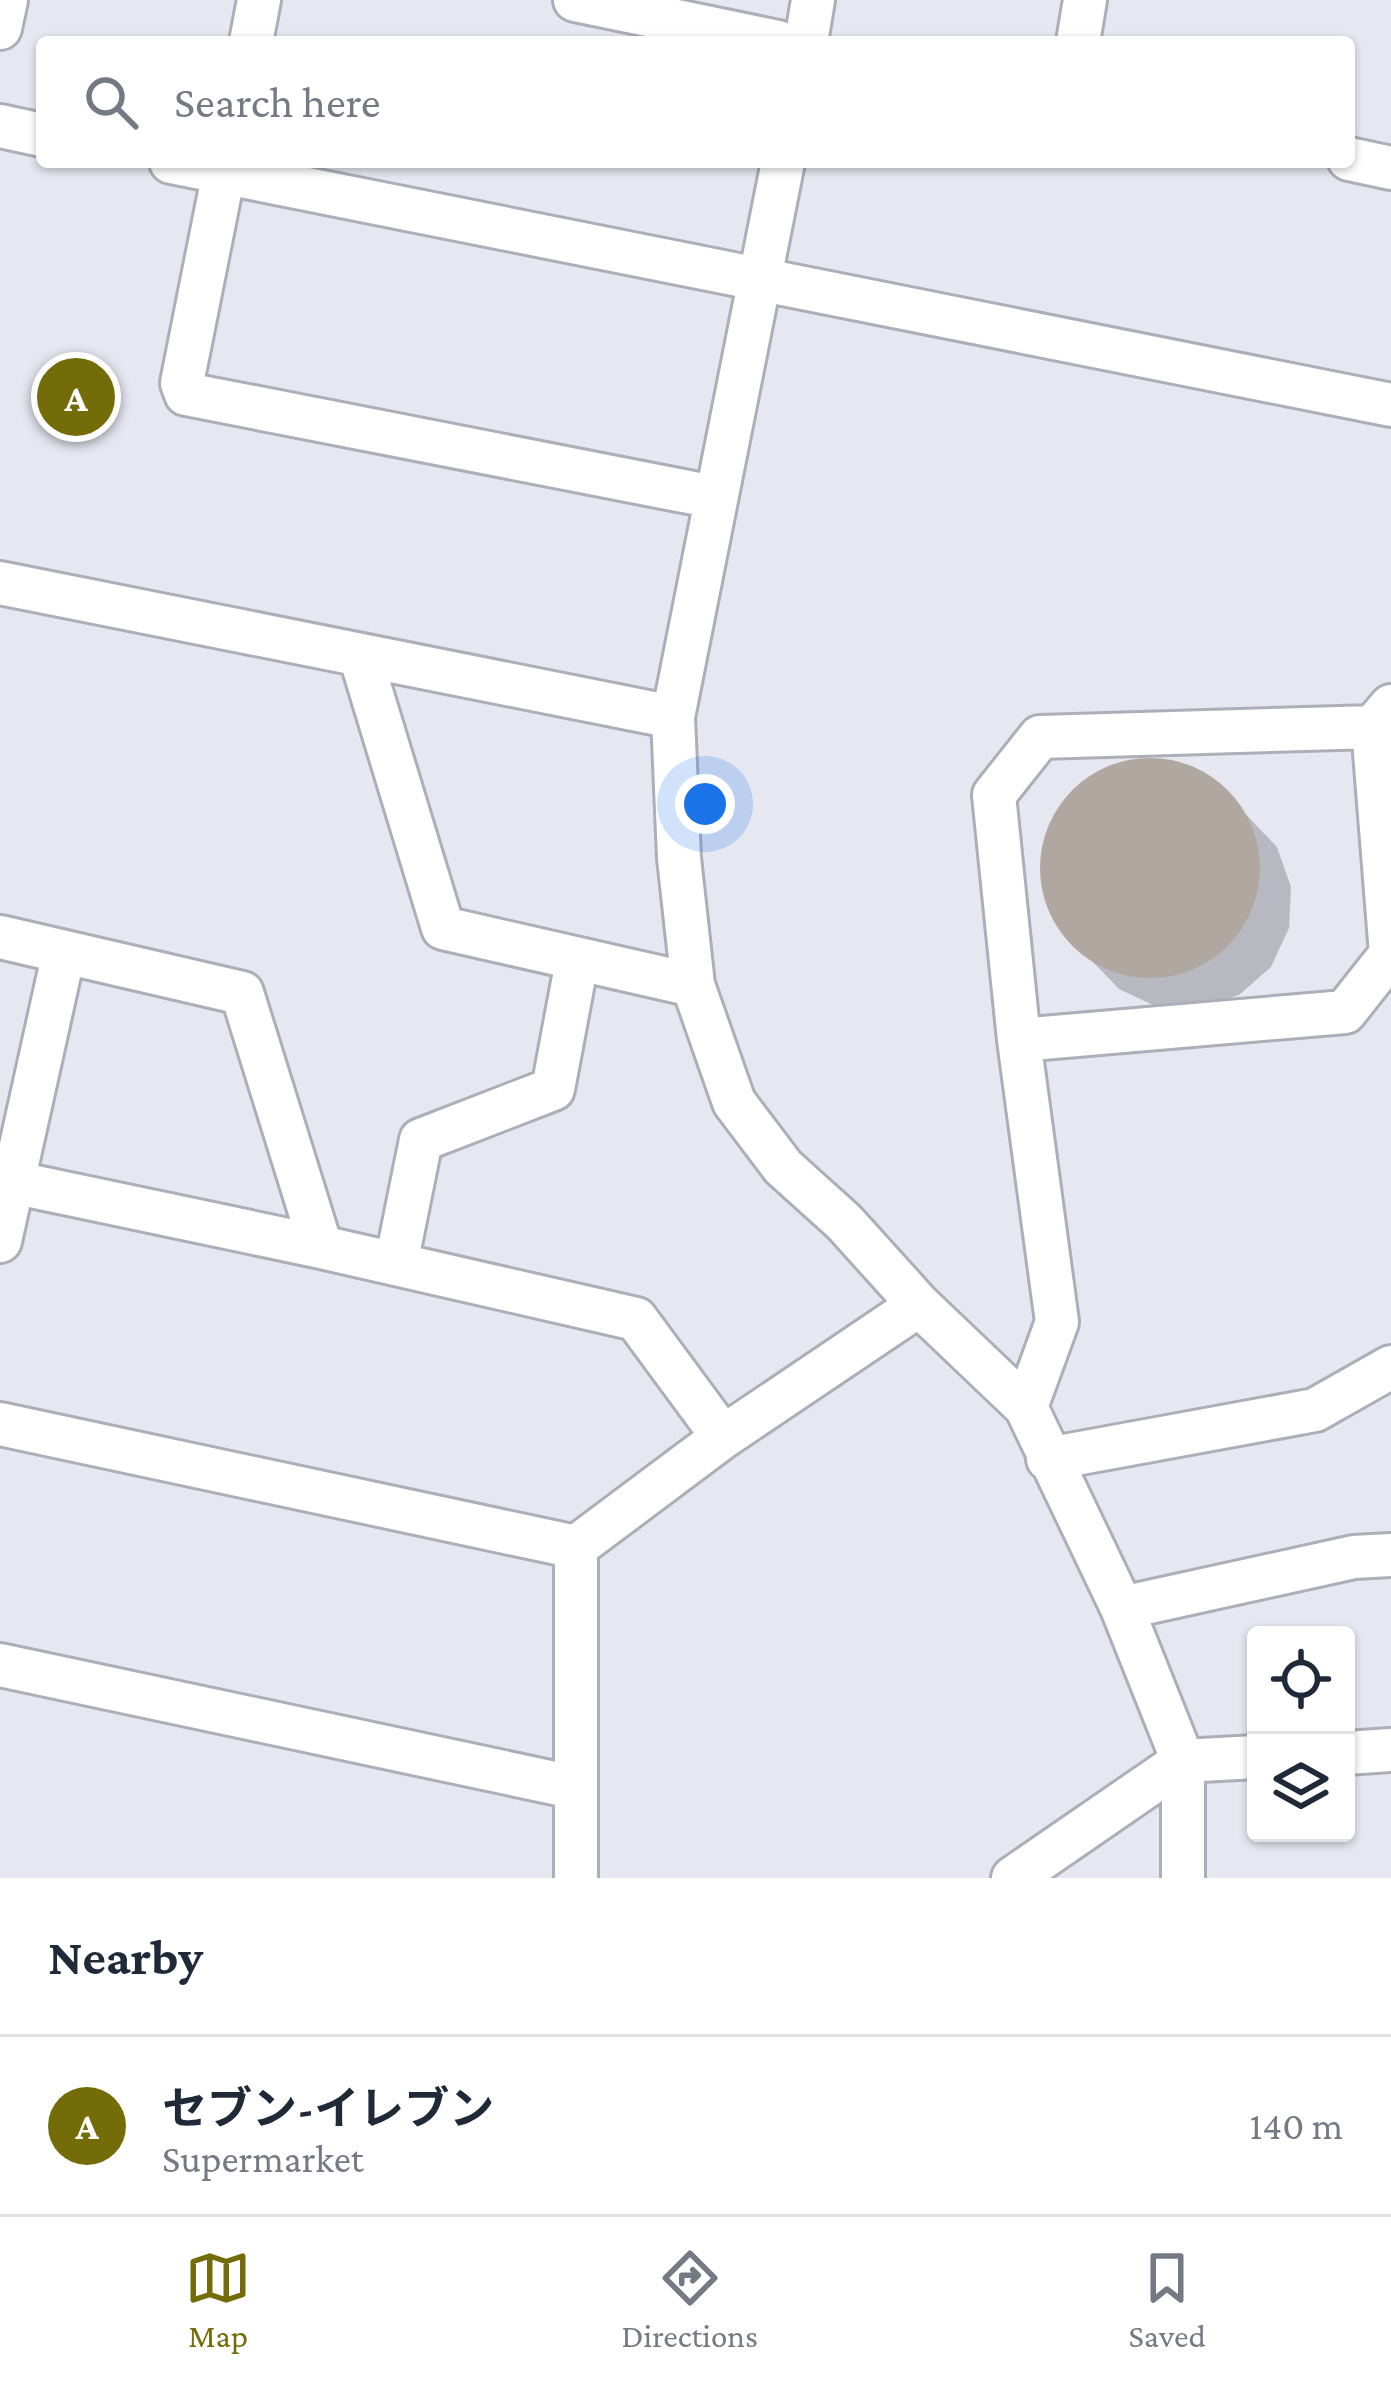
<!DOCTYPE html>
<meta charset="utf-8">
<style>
:root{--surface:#fff;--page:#f6f6f7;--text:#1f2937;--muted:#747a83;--line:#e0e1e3;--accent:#736c08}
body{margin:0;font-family:"Crimson Pro","Noto Sans JP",serif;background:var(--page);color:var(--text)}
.controls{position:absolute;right:36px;bottom:36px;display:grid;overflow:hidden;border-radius:12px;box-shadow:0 3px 9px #0004}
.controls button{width:108px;height:108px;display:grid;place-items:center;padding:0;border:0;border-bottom:3px solid var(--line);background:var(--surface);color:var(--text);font:60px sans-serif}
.you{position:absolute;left:705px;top:804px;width:42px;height:42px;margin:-30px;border:9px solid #fff;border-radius:50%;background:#1a73e8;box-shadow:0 0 0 18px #1a73e833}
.badge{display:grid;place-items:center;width:78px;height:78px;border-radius:50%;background:var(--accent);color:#fff;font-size:39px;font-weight:700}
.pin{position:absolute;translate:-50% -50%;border:6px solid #fff;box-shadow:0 3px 12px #0006}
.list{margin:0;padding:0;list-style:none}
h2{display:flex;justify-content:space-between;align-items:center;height:156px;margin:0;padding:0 48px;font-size:51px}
h2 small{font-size:39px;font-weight:400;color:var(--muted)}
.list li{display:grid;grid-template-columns:78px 1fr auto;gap:36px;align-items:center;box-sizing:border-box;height:180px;padding:0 48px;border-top:3px solid var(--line)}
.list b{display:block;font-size:45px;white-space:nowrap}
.list p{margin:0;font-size:39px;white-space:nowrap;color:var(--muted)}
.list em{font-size:39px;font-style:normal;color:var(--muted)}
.icon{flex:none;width:66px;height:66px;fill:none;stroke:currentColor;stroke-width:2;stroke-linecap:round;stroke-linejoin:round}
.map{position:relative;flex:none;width:1391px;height:1878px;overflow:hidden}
.search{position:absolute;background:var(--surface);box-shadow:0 3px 9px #0004;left:36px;right:36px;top:36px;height:132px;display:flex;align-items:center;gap:30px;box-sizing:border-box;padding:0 42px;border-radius:12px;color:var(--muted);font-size:45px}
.sheet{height:336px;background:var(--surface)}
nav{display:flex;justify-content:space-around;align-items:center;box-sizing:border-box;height:168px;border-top:3px solid var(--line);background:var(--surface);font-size:33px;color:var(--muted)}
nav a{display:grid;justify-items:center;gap:6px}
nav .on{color:var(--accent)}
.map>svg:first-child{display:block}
</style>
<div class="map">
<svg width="1391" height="1878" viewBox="0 0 1391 1878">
<rect width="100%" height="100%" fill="#e6e7f1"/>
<path fill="#0003" d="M1134,761L1177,763L1215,782L1277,847L1291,887L1289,928L1271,967L1239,995L1199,1009L1157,1007L1119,989L1056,924L1042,884L1045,842L1063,804L1094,776Z"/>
<path fill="#b0a7a1" d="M1040 868a110 110 0 1 1 220 0a110 110 0 1 1-220 0Z"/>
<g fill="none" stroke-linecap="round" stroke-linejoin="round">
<g stroke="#adaeb8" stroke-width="48">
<path id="minor" d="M575,0L778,42
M0,28L6,0
M251,42L259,0
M806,42L813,0
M1078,42L1085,0
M0,126L42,135
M1349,159L1391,168
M171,162L1391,405
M226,162L182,383L186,394L714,497
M783,162L673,717L679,858L693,985L734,1102L783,1167L844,1222L919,1305L1026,1407L1122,1608L1183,1761V1878
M0,583L673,717
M360,655L443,928L693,985
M0,937L242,993L321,1247
M1019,1040L1345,1012L1391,954L1373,727
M12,1182L321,1247L636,1319L723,1437
M0,1241L64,952
M396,1264L421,1140L553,1089L577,961
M1026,1407L1057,1322L1019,1040L994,795L1040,737L1373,727L1391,706
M0,1424L576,1547L723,1437L919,1305
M1048,1459L1315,1410L1391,1367
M1122,1608L1354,1557L1391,1555
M0,1665L573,1787
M1346,1753L1391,1750
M576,1878V1547
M1013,1878L1183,1761L1256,1757"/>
</g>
<use href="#minor" stroke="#fff" stroke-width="42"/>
</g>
</svg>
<div class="controls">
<button><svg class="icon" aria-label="locate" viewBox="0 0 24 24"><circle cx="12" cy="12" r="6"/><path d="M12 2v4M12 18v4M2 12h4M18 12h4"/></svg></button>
<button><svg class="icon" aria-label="layers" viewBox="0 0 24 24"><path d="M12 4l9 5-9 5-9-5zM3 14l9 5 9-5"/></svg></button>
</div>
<div class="you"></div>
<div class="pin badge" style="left:76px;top:397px">A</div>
<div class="search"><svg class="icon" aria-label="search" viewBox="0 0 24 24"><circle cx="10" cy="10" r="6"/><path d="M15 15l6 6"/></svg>Search here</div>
</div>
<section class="sheet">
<h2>Nearby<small></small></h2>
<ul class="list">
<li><span class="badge">A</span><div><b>セブン-イレブン</b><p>Supermarket</p></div><em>140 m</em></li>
</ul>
</section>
<nav>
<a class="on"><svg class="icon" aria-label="map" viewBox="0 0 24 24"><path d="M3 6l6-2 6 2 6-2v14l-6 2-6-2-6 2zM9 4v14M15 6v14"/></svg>Map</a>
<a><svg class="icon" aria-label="directions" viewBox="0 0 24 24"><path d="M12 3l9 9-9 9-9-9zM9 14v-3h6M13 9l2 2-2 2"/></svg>Directions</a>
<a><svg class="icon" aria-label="saved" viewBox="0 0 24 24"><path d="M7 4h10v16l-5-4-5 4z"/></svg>Saved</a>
</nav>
